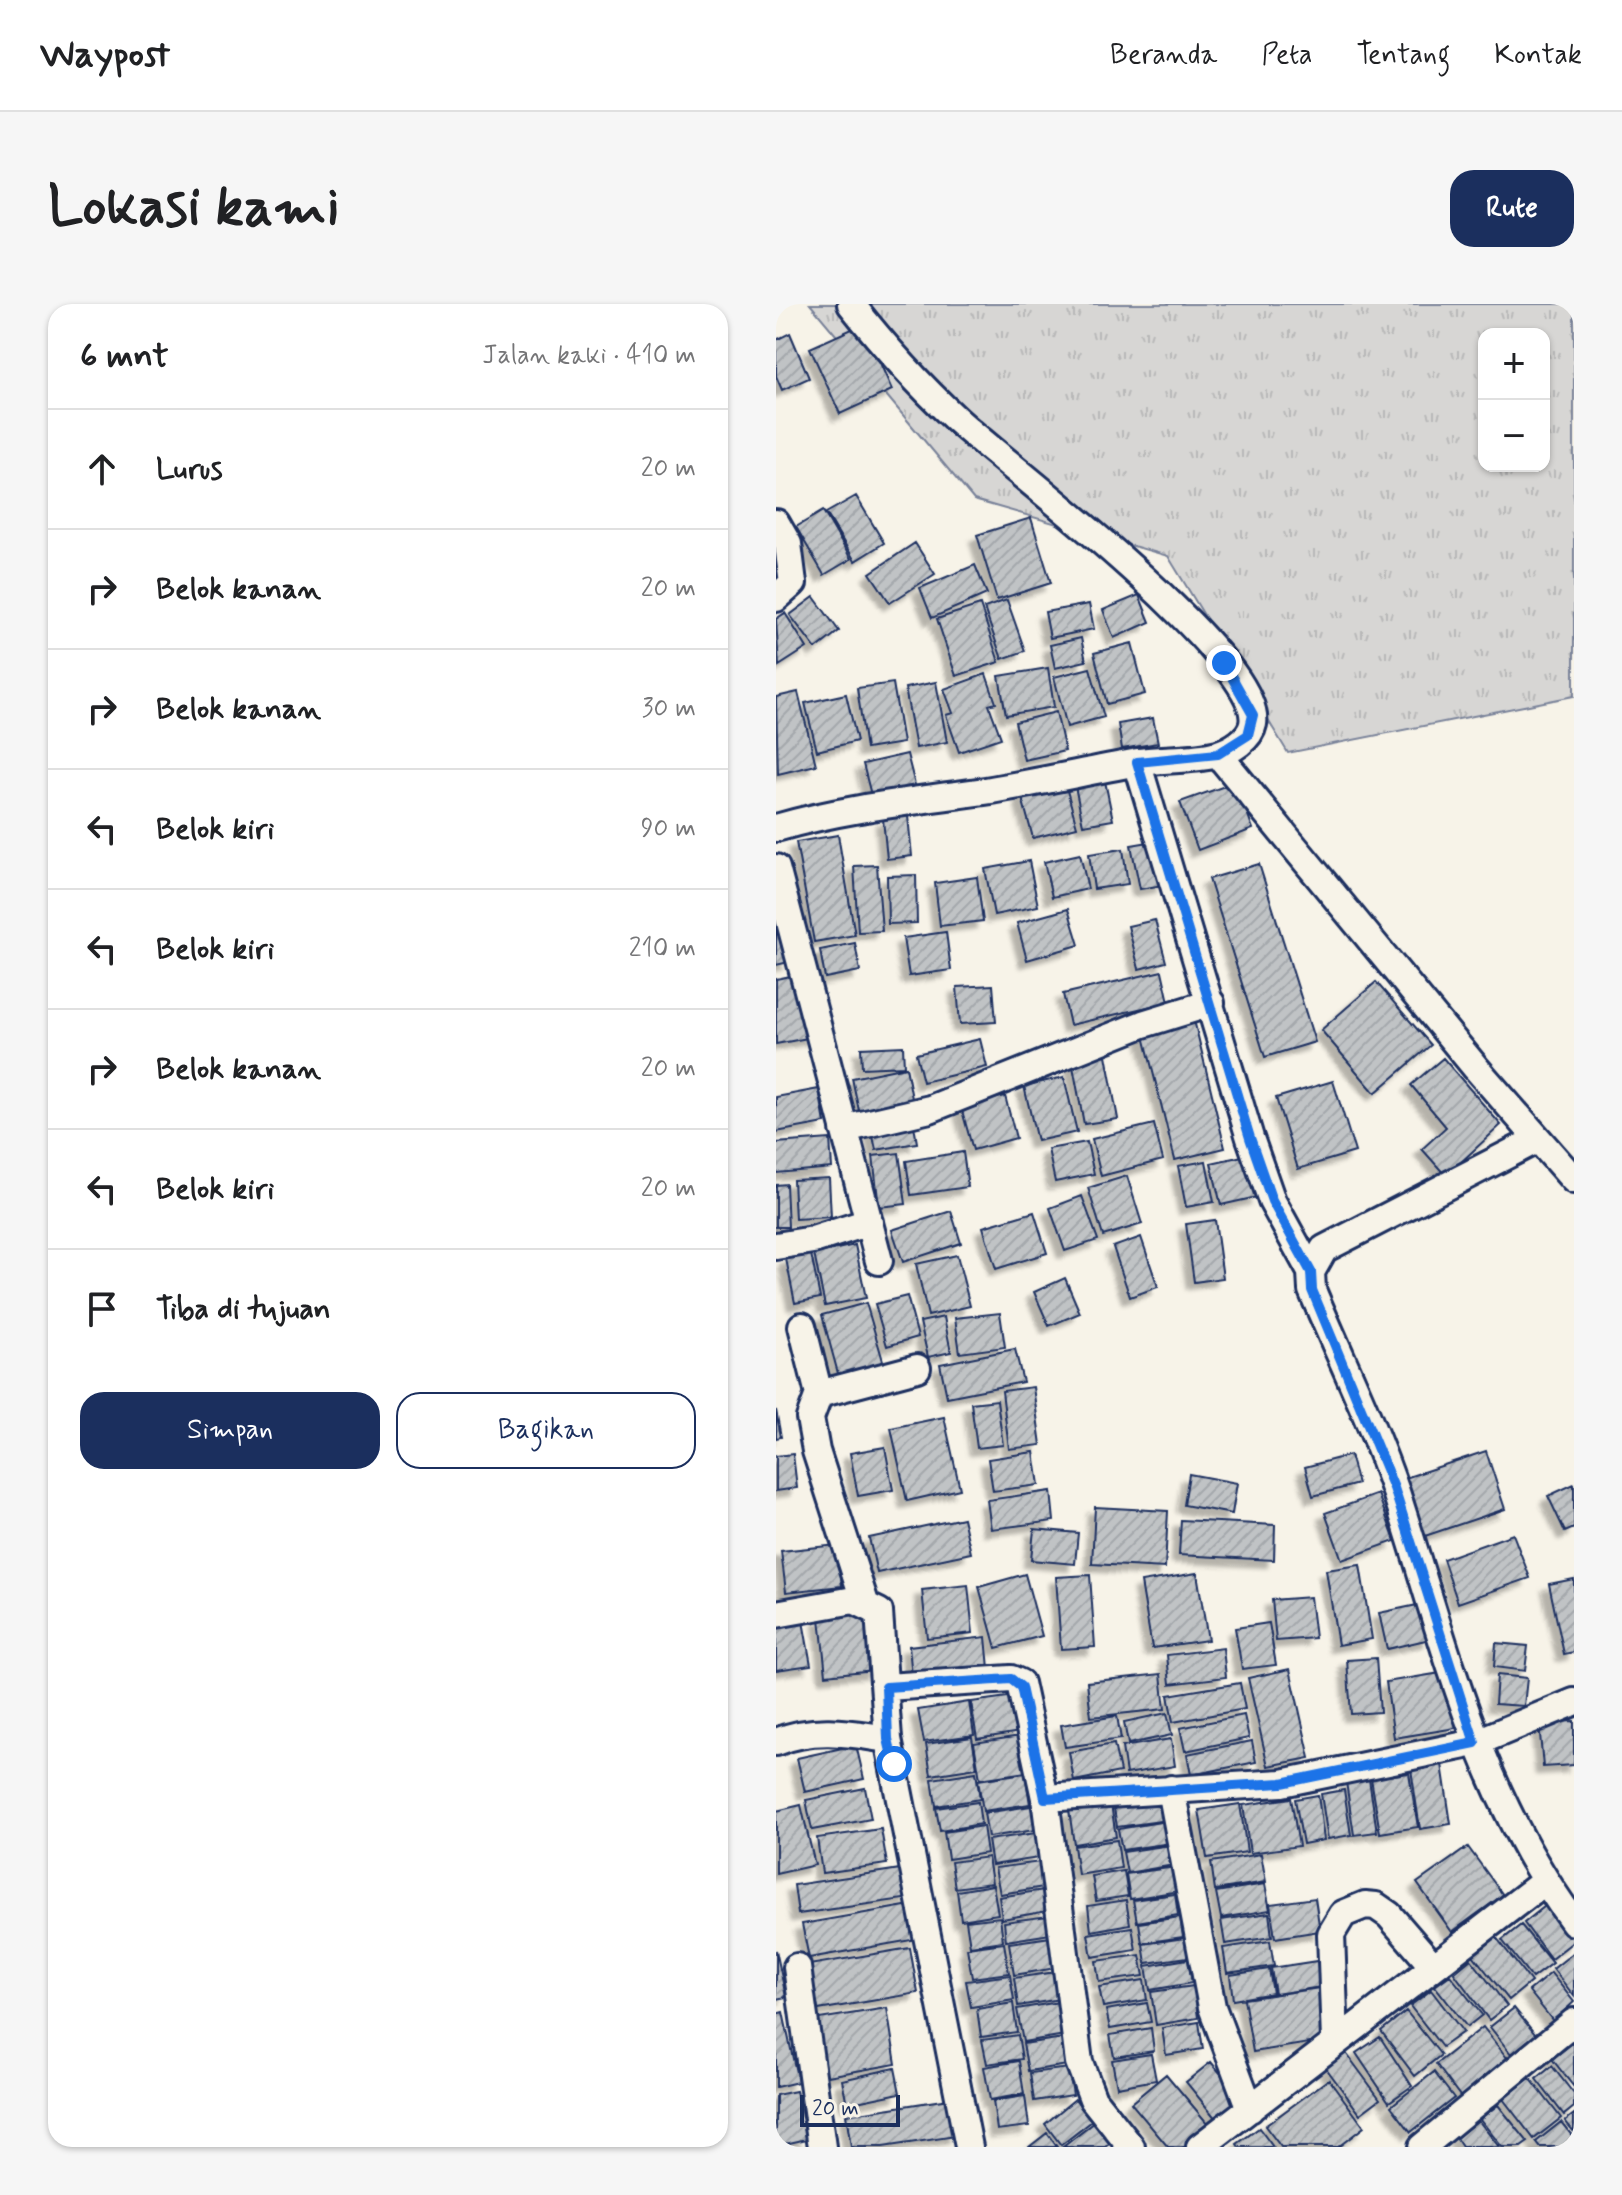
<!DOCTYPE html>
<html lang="id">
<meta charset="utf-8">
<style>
:root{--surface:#fff;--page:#f6f6f6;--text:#202124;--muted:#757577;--line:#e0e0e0;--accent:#1b2f5e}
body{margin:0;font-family:Mynerve,sans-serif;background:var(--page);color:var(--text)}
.controls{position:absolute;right:24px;top:24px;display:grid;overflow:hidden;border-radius:16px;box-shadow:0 2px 6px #0004}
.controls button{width:72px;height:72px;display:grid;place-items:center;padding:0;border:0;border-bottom:2px solid var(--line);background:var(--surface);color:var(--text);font:40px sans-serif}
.scale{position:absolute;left:24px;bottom:20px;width:100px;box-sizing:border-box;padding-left:8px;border:4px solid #1b2f5e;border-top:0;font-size:22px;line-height:28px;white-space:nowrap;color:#1b2f5e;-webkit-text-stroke:6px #f7f3e8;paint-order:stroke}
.stop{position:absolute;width:24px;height:24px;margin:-18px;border:6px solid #1a73e8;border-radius:50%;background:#fff}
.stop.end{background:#1a73e8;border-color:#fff;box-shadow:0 2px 8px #0008}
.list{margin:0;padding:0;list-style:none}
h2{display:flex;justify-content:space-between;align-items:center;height:104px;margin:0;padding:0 32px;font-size:34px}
h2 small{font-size:26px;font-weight:400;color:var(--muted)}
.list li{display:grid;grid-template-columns:52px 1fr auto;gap:24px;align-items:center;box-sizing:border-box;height:120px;padding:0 32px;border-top:2px solid var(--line)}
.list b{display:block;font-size:30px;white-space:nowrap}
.list em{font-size:26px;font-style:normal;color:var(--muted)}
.actions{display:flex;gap:16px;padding:24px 32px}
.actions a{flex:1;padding:18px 0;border:2px solid var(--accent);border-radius:24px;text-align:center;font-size:28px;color:var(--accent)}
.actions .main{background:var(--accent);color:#fff}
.icon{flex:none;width:44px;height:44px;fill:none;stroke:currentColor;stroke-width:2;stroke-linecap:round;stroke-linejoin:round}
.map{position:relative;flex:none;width:798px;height:1843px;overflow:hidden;border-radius:24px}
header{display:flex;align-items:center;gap:48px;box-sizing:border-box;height:112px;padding:0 40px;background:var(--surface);border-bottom:2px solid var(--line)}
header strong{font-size:38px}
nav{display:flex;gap:44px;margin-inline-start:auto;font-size:28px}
.intro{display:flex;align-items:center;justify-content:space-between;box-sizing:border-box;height:192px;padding:0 48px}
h1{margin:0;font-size:56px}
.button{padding:20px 36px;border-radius:24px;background:var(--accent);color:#fff;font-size:28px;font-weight:700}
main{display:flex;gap:48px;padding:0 48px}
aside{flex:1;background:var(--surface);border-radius:24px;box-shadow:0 2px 6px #0004}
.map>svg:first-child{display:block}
</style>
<header>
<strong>Waypost</strong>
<nav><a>Beranda</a><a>Peta</a><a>Tentang</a><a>Kontak</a></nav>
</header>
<div class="intro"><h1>Lokasi kami</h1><a class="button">Rute</a></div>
<main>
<aside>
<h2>6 mnt<small>Jalan kaki · 410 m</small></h2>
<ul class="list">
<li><svg class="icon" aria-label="ahead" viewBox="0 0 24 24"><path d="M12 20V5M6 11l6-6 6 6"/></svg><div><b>Lurus</b></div><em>20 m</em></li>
<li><svg class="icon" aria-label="right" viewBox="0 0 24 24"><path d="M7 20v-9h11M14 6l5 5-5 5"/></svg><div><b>Belok kanan</b></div><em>20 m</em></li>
<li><svg class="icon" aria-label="right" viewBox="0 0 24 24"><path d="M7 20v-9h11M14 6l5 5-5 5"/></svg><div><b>Belok kanan</b></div><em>30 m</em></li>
<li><svg class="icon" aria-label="left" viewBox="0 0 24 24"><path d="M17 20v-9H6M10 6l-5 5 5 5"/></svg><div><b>Belok kiri</b></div><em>90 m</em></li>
<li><svg class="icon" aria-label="left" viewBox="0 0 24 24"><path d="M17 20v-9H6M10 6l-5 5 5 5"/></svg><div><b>Belok kiri</b></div><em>210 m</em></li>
<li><svg class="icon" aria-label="right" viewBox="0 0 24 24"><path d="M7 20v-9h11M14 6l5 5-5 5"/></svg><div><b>Belok kanan</b></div><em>20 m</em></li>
<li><svg class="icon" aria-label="left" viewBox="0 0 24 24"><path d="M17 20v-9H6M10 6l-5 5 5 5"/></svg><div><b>Belok kiri</b></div><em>20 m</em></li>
<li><svg class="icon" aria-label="arrive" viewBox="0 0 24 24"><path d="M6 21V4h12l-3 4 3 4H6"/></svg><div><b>Tiba di tujuan</b></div></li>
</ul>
<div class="actions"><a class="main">Simpan</a><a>Bagikan</a></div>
</aside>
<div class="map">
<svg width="798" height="1843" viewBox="0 0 798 1843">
<defs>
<pattern id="grass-tufts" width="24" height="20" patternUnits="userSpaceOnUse" patternTransform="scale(2)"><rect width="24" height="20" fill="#d7d6d4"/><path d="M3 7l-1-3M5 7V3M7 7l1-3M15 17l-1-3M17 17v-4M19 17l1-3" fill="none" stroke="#b8b8b8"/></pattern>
<pattern id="building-hatch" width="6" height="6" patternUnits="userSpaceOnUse" patternTransform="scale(2)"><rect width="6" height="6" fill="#c0c3c5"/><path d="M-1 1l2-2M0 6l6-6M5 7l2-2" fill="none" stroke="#a4a8ac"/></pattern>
<filter id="shadow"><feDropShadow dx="-7" dy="7" stdDeviation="2" flood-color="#0004"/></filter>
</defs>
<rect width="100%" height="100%" fill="#f7f3e8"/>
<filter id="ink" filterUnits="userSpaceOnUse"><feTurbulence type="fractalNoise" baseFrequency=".0125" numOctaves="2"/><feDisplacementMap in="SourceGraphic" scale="16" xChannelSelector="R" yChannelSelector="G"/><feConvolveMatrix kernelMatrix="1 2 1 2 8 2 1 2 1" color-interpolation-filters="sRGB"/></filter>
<g filter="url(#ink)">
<path fill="url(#grass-tufts)" stroke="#798299" stroke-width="2" fill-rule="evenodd" d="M34,0H798V392L512,449L392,252L198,196ZM708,30H768V162H708Z"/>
<path fill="url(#building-hatch)" stroke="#1b2f5e" stroke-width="2" filter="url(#shadow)" d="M87,20L116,86L64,110L34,44Z
M14,29L33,74L6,86L0,72V36Z
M80,192L108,239L79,257L50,209Z
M47,207L75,255L48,271L20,223Z
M255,214L275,279L221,296L201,231Z
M139,239L159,270L114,299L94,269Z
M199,261L211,290L156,314L144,284Z
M363,291L374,318L338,334L327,306Z
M38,293L63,327L40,345L14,311Z
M231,296L249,347L226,355L208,304Z
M313,300L318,325L274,334L269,308Z
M204,301L223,358L180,372L161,315Z
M9,309L31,344L3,362L0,315Z
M305,334L310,357L279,364L274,341Z
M356,339L369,390L331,400L318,349Z
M272,364L278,403L230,411L223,372Z
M314,364L328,413L291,423L278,373Z
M210,370L220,399L213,401L225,434L183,448L170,411L177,409L168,385Z
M160,378L171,438L140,444L129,384Z
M117,379L127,439L90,445L81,384Z
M22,388L40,461L2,470L0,393Z
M70,390L81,437L41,447L29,399Z
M280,408L289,447L248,456L239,418Z
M377,414L382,439L346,445L342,420Z
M131,450L139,481L95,491L87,460Z
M329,477L337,516L307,521L299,482Z
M460,478L477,525L422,546L404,498Z
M289,479L301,523L257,534L245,490Z
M132,512L136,552L111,555L107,515Z
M62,531L79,631L38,638L20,538Z
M379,537L387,581L364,585L355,541Z
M347,545L352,580L318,585L313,550Z
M304,550L312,585L276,593L268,558Z
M253,557L262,602L218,611L209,565Z
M483,560L539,738L489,753L433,575Z
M101,561L106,627L82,628L78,562Z
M140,571L141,619L112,620L111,572Z
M201,573L207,617L164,622L159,579Z
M292,605L303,641L251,656L241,619Z
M0,609L13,658L0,661Z
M379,616L390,658L363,665L352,622Z
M170,628L175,666L133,672L127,634Z
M79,639L84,667L49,674L44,646Z
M386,667L393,698L294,721L287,690Z
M24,670L37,733L0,740V675Z
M600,678L655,741L599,789L545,726Z
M217,681L220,718L184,720L181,683Z
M418,716L449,844L399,856L367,728Z
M204,735L211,763L147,778L140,750Z
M127,742L128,762L86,764L85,744Z
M330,751L342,815L308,820L296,757Z
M667,754L725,821L670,872L646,845L670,823L635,781Z
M130,763L138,805L85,816L76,774Z
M288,773L301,828L261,837L248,782Z
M557,777L579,848L522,865L500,794Z
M43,785L49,819L0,828V793Z
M229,792L240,834L197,846L185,803Z
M137,816L141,839L100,846L95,823Z
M378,820L387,856L325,872L316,835Z
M54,835L56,864L0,869V839Z
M311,838L318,870L279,878L272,845Z
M187,848L192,883L135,891L130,857Z
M123,849L130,900L103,903L97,852Z
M471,851L481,893L445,901L435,859Z
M430,857L438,898L410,903L402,862Z
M351,872L366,920L327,932L312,884Z
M53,874L55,913L19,915L17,876Z
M10,880L12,923H0V881Z
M306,892L322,936L289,947L274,904Z
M175,907L185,939L127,958L116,926Z
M258,908L271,949L220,965L207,923Z
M439,916L447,974L418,978L410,920Z
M365,933L382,983L354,993L337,943Z
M79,941L90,994L49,1002L38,950Z
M35,950L44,994L19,999L10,955Z
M181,951L194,1002L152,1012L140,960Z
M289,974L304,1009L273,1022L258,988Z
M131,992L142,1033L111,1042L99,1000Z
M90,999L108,1060L63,1073L46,1011Z
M224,1009L229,1043L184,1049L179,1014Z
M168,1013L175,1048L152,1053L144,1018Z
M239,1045L247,1078L171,1093L164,1060Z
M257,1083L265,1141L233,1145L226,1087Z
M221,1096L227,1141L201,1144L195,1099Z
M0,1106L5,1133L0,1134Z
M168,1113L184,1185L131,1197L115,1124Z
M109,1143L117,1186L82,1192L74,1149Z
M710,1147L729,1205L643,1234L623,1176Z
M258,1148L263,1181L217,1187L212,1155Z
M17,1150L21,1184L0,1187V1152Z
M574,1151L582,1180L537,1192L529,1163Z
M413,1170L461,1179L456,1210L408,1201Z
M798,1180V1224L789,1228L772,1192Z
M275,1187L278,1217L215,1225L211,1196Z
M602,1190L619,1237L566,1256L549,1209Z
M319,1203L392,1207L389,1264L316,1260Z
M187,1214L195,1249L101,1269L93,1234Z
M405,1216L499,1221L498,1256L403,1251Z
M258,1225L302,1229L299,1260L255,1256Z
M737,1230L754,1274L682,1299L667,1255Z
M61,1241L66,1282L10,1288L5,1247Z
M584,1261L596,1335L562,1341L550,1266Z
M421,1269L432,1336L376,1344L365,1278Z
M249,1270L266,1332L220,1344L203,1283Z
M314,1271L319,1343L285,1345L280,1273Z
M798,1275V1348L788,1350L773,1280Z
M192,1281L197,1329L151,1334L146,1286Z
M534,1293L539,1334L500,1337L496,1296Z
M646,1300L654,1335L611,1345L603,1309Z
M92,1308L98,1366L50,1371L44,1314Z
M27,1317L35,1361L0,1366V1321Z
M493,1319L500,1361L466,1365L459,1324Z
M210,1333L213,1364L136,1373L133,1342Z
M720,1339L752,1342L749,1367L718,1363Z
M447,1344L450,1373L394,1380L391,1351Z
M600,1354L604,1408L575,1410L571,1356Z
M514,1365L534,1454L492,1462L472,1374Z
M671,1368L680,1424L618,1434L610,1378Z
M385,1370L389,1405L315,1413L311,1378Z
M721,1371L751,1374L748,1402L719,1400Z
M464,1379L469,1405L397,1418L392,1391Z
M239,1392L244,1428L201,1435L195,1398Z
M193,1398L198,1431L148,1438L142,1406Z
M391,1409L396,1431L352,1440L348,1418Z
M468,1411L473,1434L409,1447L404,1424Z
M341,1412L345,1435L289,1443L285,1421Z
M798,1417V1461L767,1463L763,1419Z
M245,1432L250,1468L204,1475L198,1439Z
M196,1433L201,1464L155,1471L150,1440Z
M395,1435L399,1462L350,1470L346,1443Z
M476,1437L480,1458L415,1471L411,1450Z
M338,1440L344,1468L298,1477L293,1448Z
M80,1441L88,1475L29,1488L21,1454Z
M666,1460L675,1520L644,1525L635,1465Z
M200,1468L204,1495L160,1502L156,1475Z
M249,1469L254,1500L207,1507L202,1476Z
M633,1469L642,1523L604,1529L595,1474Z
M593,1475L601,1528L578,1531L570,1478Z
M89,1484L95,1515L36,1526L30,1496Z
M568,1486L575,1531L552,1535L545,1490Z
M388,1490L392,1516L341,1523L337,1498Z
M542,1491L548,1536L527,1540L519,1495Z
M515,1494L523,1542L474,1549L467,1501Z
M202,1498L205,1520L164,1527L160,1504Z
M335,1500L340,1533L298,1540L293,1506Z
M464,1500L471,1548L431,1554L423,1506Z
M25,1501L39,1561L0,1570V1507Z
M255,1502L259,1526L212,1533L208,1509Z
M391,1517L395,1539L346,1546L342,1525Z
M207,1522L211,1549L172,1555L168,1528Z
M105,1525L111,1560L46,1569L41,1534Z
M260,1529L263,1554L216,1561L212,1536Z
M341,1536L345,1564L302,1571L298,1542Z
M395,1541L398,1561L351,1569L347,1548Z
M692,1543L727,1591L676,1628L641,1579Z
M485,1550L490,1578L439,1586L435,1558Z
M212,1553L216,1579L179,1584L175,1558Z
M264,1558L268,1583L224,1590L219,1564Z
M400,1563L403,1587L354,1595L350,1570Z
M131,1564L135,1594L22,1610L18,1581Z
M348,1567L352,1592L320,1597L316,1572Z
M489,1580L494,1606L445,1614L440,1588Z
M217,1581L222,1610L185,1616L181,1587Z
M268,1586L272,1607L226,1615L223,1593Z
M399,1590L402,1611L361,1618L357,1596Z
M539,1594L544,1627L499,1634L494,1600Z
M778,1595L798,1621V1637L775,1655L748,1619Z
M350,1596L354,1620L315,1627L312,1602Z
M135,1601L141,1635L33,1654L26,1620Z
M493,1609L496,1633L449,1640L445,1616Z
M272,1612L275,1630L230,1637L228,1618Z
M224,1613L227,1637L194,1642L190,1617Z
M404,1613L407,1633L366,1639L363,1619Z
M745,1621L776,1659L756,1674L726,1636Z
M356,1623L360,1646L316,1653L312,1630Z
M275,1633L280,1664L238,1671L233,1639Z
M720,1633L755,1678L733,1696L697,1651Z
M409,1634L412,1653L370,1659L367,1640Z
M494,1637L498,1662L451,1669L447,1644Z
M228,1639L233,1669L196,1674L191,1644Z
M134,1644L142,1689L42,1706L33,1661Z
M0,1646L10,1693L0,1695Z
M798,1648V1692L777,1665Z
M364,1651L368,1672L323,1678L320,1657Z
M412,1655L416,1679L374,1686L370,1662Z
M695,1655L731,1702L713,1716L678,1669Z
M541,1657L545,1683L499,1690L495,1664Z
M493,1665L497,1689L457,1696L454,1671Z
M280,1668L284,1695L242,1702L238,1674Z
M775,1669L798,1698L777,1717L753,1687Z
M234,1671L238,1696L195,1703L190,1677Z
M674,1671L706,1711L691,1723L659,1682Z
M368,1676L371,1696L327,1703L323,1683Z
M418,1682L422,1714L380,1721L375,1688Z
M544,1684L552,1736L477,1748L468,1695Z
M655,1686L687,1728L666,1743L634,1702Z
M283,1698L289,1731L247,1738L241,1705Z
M237,1699L241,1728L205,1733L201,1705Z
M371,1699L375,1718L334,1725L330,1706Z
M111,1704L120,1760L46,1773L37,1716Z
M738,1704L764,1736L739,1755L714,1723Z
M630,1707L665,1751L639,1772L605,1727Z
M7,1708L22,1778L0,1783V1710Z
M423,1718L427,1745L390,1751L386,1724Z
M707,1723L735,1759L687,1796L660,1760Z
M375,1724L378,1747L338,1753L334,1731Z
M242,1731L246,1755L211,1760L206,1736Z
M604,1733L636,1782L613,1798L580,1749Z
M288,1734L292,1761L252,1767L247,1740Z
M798,1738V1783L776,1755Z
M570,1749L604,1795L584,1810L550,1764Z
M375,1750L380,1776L341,1783L336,1756Z
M243,1757L248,1790L214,1796L208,1763Z
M435,1758L465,1794L440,1815L410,1778Z
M776,1762L798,1790V1803L788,1811L760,1775Z
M119,1764L124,1789L71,1800L66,1776Z
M293,1764L297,1791L258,1797L254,1769Z
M658,1768L678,1794L635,1828L615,1802Z
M390,1770L437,1826L417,1843H392L355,1799Z
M754,1774L785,1814L758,1835L727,1795Z
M553,1775L588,1823L562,1843H505L489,1822Z
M20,1787L31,1835L0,1842V1791Z
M249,1792L253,1822L221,1826L217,1797Z
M173,1795L180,1832L107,1843H75L70,1811Z
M299,1795L316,1817L285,1841L269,1820Z
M722,1801L752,1838L745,1843H726L704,1815Z
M798,1810V1828L789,1817Z
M702,1816L723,1843H686L680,1834Z
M319,1818L336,1838L329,1843H287Z
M785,1818L798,1834V1843H764L760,1838Z
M483,1824L497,1843H463L461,1840Z
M271,1829L281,1843H253Z"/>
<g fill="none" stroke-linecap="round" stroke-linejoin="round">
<g stroke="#1b2f5e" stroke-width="32">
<path id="minor" d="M0,219L12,240L17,279L0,294
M442,450L700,764L798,876
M361,458L474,834L496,897L535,968
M0,524C68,504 139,497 209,487C258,479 308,468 357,459C385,454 415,457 442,450C456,446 474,435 477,420C489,355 232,163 181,116C142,80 108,42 75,0
M0,564L103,957
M68,825L154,805L367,720L435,699
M762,835L548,945L535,968L536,986C564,1053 597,1120 620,1188C669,1339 702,1489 798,1618
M0,942L37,936L93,918
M26,1022L43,1090
M89,1299L40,1147L34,1114L43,1090L141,1064
M0,1310L78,1296L103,1308L112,1435L193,1843
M110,1383L235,1375L244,1379L269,1494L303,1758L317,1795L355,1843
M0,1438C37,1422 74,1429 112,1435
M395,1485L436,1703L474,1805
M269,1494L506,1479L699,1439L798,1398
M21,1663L46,1843
M559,1737L555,1630L567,1610L589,1601L600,1602L613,1611L656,1661
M424,1843L768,1578
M646,1843L798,1718"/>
</g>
<use href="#minor" stroke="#f7f3e8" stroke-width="26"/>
</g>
</g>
<g fill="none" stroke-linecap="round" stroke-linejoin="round" filter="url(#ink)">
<path stroke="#1a73e8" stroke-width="10" d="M118,1460L112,1435L110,1383L235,1375L245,1383L269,1494L506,1479L699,1439L618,1184L536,986L535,968L496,897L474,834L361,458L442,450L472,431L477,411L448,359"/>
</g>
</svg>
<div class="controls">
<button>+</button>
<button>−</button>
</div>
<div class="scale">20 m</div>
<div class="stop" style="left:118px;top:1460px"></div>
<div class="stop end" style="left:448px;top:359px"></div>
</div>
</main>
